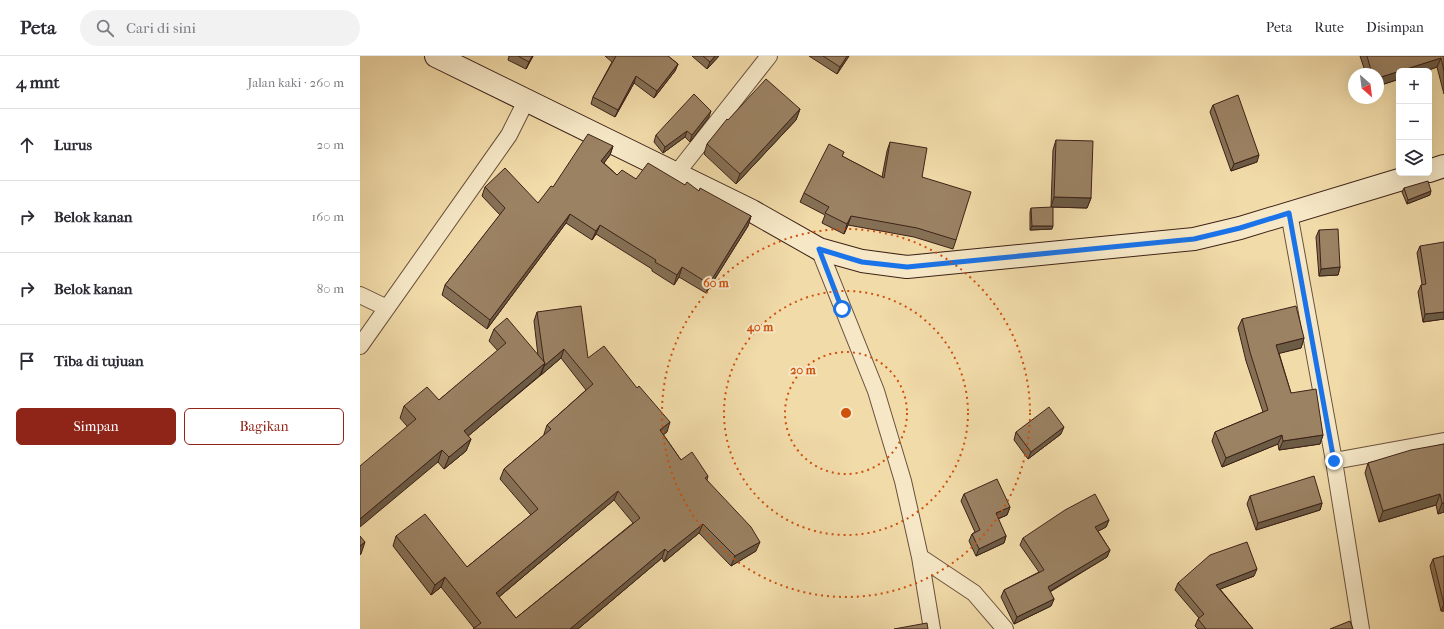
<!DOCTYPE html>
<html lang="id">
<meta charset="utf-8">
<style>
:root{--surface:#fff;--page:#f2f2f3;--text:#2b2b33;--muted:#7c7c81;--line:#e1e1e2;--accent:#8f2418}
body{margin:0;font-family:"IM FELL French Canon",serif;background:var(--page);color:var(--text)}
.controls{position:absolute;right:12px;top:12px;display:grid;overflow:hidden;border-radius:6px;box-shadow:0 4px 16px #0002}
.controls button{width:36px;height:36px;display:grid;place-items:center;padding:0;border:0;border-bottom:1px solid var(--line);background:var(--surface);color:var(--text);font:20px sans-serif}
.compass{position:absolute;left:988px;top:12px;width:36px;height:36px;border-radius:50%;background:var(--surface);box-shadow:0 4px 16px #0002;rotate:152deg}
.stop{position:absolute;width:12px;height:12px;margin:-9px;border:3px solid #1a73e8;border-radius:50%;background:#fff}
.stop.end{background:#1a73e8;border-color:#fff;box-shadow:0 1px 4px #0008}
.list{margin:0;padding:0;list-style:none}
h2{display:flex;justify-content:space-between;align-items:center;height:52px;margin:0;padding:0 16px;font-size:17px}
h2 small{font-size:13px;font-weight:400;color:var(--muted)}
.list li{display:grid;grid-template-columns:26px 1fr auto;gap:12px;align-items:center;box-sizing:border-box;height:72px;padding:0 16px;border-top:1px solid var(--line)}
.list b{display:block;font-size:15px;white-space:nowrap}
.list em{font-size:13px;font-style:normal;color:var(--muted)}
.actions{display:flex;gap:8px;padding:12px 16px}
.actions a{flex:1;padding:9px 0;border:1px solid var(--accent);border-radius:6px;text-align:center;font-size:14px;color:var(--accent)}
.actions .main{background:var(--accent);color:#fff}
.icon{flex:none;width:22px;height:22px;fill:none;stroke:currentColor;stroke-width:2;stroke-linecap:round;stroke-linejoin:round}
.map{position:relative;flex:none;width:1084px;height:573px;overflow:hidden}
header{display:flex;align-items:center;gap:24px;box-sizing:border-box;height:56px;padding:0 20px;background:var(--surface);border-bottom:1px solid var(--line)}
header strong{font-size:19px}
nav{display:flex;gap:22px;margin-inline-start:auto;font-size:14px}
.search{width:280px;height:36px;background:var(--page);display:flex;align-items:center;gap:10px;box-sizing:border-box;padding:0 14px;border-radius:22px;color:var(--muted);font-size:15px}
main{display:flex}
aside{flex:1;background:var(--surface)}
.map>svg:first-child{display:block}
</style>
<header>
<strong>Peta</strong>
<div class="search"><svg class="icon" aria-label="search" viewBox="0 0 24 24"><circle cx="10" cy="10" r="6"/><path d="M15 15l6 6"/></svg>Cari di sini</div>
<nav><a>Peta</a><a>Rute</a><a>Disimpan</a></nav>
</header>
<main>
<aside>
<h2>4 mnt<small>Jalan kaki · 260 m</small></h2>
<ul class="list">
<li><svg class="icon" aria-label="ahead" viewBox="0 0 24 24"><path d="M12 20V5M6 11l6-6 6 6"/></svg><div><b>Lurus</b></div><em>20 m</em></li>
<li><svg class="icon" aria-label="right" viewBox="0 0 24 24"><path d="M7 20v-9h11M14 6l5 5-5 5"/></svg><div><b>Belok kanan</b></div><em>160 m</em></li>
<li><svg class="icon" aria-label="right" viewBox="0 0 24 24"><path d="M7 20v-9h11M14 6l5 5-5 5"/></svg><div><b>Belok kanan</b></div><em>80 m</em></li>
<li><svg class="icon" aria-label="arrive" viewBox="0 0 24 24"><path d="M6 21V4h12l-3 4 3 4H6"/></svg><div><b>Tiba di tujuan</b></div></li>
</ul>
<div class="actions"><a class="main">Simpan</a><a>Bagikan</a></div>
</aside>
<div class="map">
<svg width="1084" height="573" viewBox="0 0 1084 573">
<rect width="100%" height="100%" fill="#f1dba9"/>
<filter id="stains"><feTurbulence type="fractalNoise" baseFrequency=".005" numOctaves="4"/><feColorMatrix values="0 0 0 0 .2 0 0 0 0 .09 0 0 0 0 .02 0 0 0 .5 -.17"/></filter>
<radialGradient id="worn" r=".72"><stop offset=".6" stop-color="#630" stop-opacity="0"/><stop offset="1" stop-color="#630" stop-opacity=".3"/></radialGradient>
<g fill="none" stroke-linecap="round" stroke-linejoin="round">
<g stroke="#6a503c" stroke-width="18">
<path id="street" d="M316,118L409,0
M929,157L974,405L1001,573
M459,193L516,335L543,425L560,501L572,573
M0,239L27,252
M0,290L149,79L166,45
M974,405L1084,385
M560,501L614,537L645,573"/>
</g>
<g stroke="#3d2218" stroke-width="24">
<path id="secondary" d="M76,0L392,155L459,193L502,205L547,211L834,183L880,172L1062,117
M1069,115L1084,110"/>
</g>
<use href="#street" stroke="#f6e8c7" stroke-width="16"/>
<use href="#secondary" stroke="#f6e8c7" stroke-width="22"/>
</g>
<path fill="#857055" stroke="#3d2218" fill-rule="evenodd" d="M149,0H173L166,13L148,4Z
M245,0H308L318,8L315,15L294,42L274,27L255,61L231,48L233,41L252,6Z
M332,0H359L347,13Z
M449,0H489L477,18Z
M1000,0H1084V38L1077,11L1018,30V18H1006Z
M853,49L897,106L871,115L850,56Z
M440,53L436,64L376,128L344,98L347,88L368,64Z
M349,61L330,86L325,81L303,97L294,86L296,79Z
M696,84L731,142L727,152L691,151L693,94Z
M530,86L562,121L596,184L593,193L554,181L488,169L484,178L462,167L465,159L440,146L444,137L484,96L482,100L522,121L527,95Z
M253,90L250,99L244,107L257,119L276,123L325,129L339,135L391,160L388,170L346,237L319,221L314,229L292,215V213L236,178L232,184L206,167L127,273L82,239L85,229L140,159L122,140L125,131L178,147L193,131Z
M1044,132L1070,139L1047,148L1042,136Z
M671,152L692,173L670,174V156Z
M959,174L980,211L978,219L959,220L956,181Z
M1060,190L1084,263L1063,266L1058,236L1061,229L1062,228L1057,197Z
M177,256L307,376L303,378L321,404L348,420L347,424L396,495L371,510L339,477L304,506L302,502L218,573L114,572L81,531L71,539L33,490L36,480L107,511L171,459L140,423L144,413L184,379V378L187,369L226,334L201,302L181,319L108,380L111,383L106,395L84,413L40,362L44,350L79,344L138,295L129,285L134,273L178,300L174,265ZM254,444L273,467L156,562L139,541Z
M882,263L944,282L941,292L919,297L931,337L963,379L960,388L919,394L918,388L862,411L852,385L855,376L903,356L886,305L878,272Z
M656,376L701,378L668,403L654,384Z
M1084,388V456L1078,458L1076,449L1019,466L1005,417L1008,407Z
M604,438L650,451L647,459L638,463L646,480L644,487L616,500L609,485L612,478L615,476L601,445Z
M890,440L962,447L960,454L896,474L887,448Z
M749,464L746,471L738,475L750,494L747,501L690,536L694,543L691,550L654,568L641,541L644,534L679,516L660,489L663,482Z
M1084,500V555H1081L1070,510L1073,503Z
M894,520L860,533L893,573H838L835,570L838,563L839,562L815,534L818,527Z"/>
<path fill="#6c5b45" stroke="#3d2218" d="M172,0H173L166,13L169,6Z
M355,0H359L347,13L350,6Z
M487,0H489L477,18L480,11Z
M1081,2L1077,11L1066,15H1040Z
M318,8L315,15L294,42L297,35Z
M1039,15V23L1018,30V22Z
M276,20L274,27L255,61L258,54Z
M440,53L436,64L376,128L380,118Z
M351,55L349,61L330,86L332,79Z
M327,75L325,81L303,97L305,91Z
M253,90L250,99L238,114L241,105Z
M899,99L897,106L871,115L874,108Z
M1071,135L1070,139L1047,148L1048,144Z
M694,141L731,142L727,152L691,151Z
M210,158L206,167L127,273L130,264Z
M391,160L388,170L346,237L349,228Z
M491,160L488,169L484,178L487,168Z
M240,169L236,178L232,184L236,175Z
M672,170H693L692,173L670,174Z
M322,211L319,221L314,229L317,219Z
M980,211L978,219L959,220L961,213Z
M1084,256V263L1063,266L1065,258Z
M944,282L941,292L913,299L916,289Z
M204,293L201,302L181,319L184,310Z
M185,307L180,319L100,387L104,375Z
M310,366L307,376L297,384L300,374Z
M704,371L701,378L668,403L671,396Z
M922,379L918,388L862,411L866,402Z
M963,379L960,388L919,394L923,385Z
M111,383L106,395L84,413L89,401Z
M82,394L78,406L0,471V463Z
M258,435L254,444L133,546L136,537Z
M1080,438L1076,449L1019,466L1023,455Z
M962,447L960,454L896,474L898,467Z
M1082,447H1084V456L1078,458Z
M650,451L647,459L633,465L636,457Z
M749,464L746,471L733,478L735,471Z
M343,468L339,477L304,506L308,496Z
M646,480L644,487L616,500L619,493Z
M5,486L1,498L0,499V490Z
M400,486L396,495L371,510L375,500Z
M305,493L302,502L218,573H210Z
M750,494L747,501L685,538L688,531Z
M897,513L894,520L853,536L856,529Z
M85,521L81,531L71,539L75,529Z
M694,543L691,550L654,568L657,561Z
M1084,548V555H1081Z"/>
<path fill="#9b8263" stroke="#3d2218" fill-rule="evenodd" d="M158,0H172L169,6Z
M256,0H308L318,8L297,35L276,20L258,54L233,41Z
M343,0H355L350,6Z
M463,0H487L480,11Z
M1007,0H1084V15L1081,2L1018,22V18H1012Z
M406,23L440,53L380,118L347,88L367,63L368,64Z
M334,38L351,55L332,79L327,75L305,91L296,79Z
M878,39L899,99L874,108L853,49Z
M228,78L253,90L241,105L257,119L262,114L276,123L288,107L325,129L327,126L339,135L340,132L391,160L349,228L322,211L317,219L295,206L296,204L240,169L236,175L210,158L130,264L85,229L145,152L125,131L145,112L178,147L191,130L193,131Z
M696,84L733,85L731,142L694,141Z
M530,86L567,92L562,121L611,136L596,184L557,172L491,160L487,168L465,157L469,151L444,137L469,88L484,96L482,100L524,122Z
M1068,125L1071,135L1048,144L1044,132Z
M693,151V170H672L671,152Z
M978,173L980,211L961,213L959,174Z
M1084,186V256L1065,258L1061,229L1066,228L1060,190Z
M221,250L228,302L244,290L277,332L279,330L310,366L300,374L321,404L332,396L348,420L345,422L391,471L400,486L375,500L343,468L308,496L305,493L210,573H113L121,567L85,521L75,529L36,480L65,458L107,511L178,453L144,413L191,373L187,369L233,328L204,293L184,310L185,307L184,306L177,256ZM258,435L280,462L156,562L136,537Z
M936,250L944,282L916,289L931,337L956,333L963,379L923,385L922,379L866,402L855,376L908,354L890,296L882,263Z
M147,262L185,307L104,375L111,383L89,401L82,394L0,463V410L56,363L44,350L67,331L79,344L146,287L134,273Z
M689,351L704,371L671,396L656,376Z
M1084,388V447H1082L1080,438L1023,455L1008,407L1051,394Z
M954,420L962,447L898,467L890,440Z
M637,423L650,451L636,457L646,480L619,493L612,478L620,474L604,438Z
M735,438L749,464L735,471L750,494L688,531L694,543L657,561L644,534L684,514L663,482L705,454Z
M0,480L5,486L0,490Z
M887,486L897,513L856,529L893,573H846L838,563L844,558L818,527L850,499Z
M1084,500V548L1073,503Z
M990,565L993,573H970Z
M567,567L568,573H534Z"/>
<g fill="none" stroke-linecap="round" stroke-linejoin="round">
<path stroke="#1a73e8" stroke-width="5" d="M482,253L459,193L502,206L547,211L834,183L880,172L929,157L974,405"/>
</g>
<g fill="none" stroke="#ce510e" stroke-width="2" stroke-dasharray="2 4">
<circle cx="486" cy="357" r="61"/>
<circle cx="486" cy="357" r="122"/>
<circle cx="486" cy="357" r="184"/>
</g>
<circle cx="486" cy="357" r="6" fill="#ce510e" stroke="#f6e8c7" stroke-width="2"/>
<g font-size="12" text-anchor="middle" font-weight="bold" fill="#ce510e" stroke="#f6e8c7" stroke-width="4" stroke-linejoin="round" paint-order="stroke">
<text x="356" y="231">60 m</text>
<text x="400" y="275">40 m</text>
<text x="443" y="318">20 m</text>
</g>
<rect width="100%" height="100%" filter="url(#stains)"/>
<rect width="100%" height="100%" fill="url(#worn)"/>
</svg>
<div class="controls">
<button>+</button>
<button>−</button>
<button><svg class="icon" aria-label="layers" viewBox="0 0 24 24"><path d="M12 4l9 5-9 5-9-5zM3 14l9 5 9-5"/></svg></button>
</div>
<svg class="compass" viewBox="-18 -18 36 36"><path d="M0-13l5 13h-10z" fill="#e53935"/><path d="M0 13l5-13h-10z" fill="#7c7c81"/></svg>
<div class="stop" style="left:482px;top:253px"></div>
<div class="stop end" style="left:974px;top:405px"></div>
</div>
</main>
